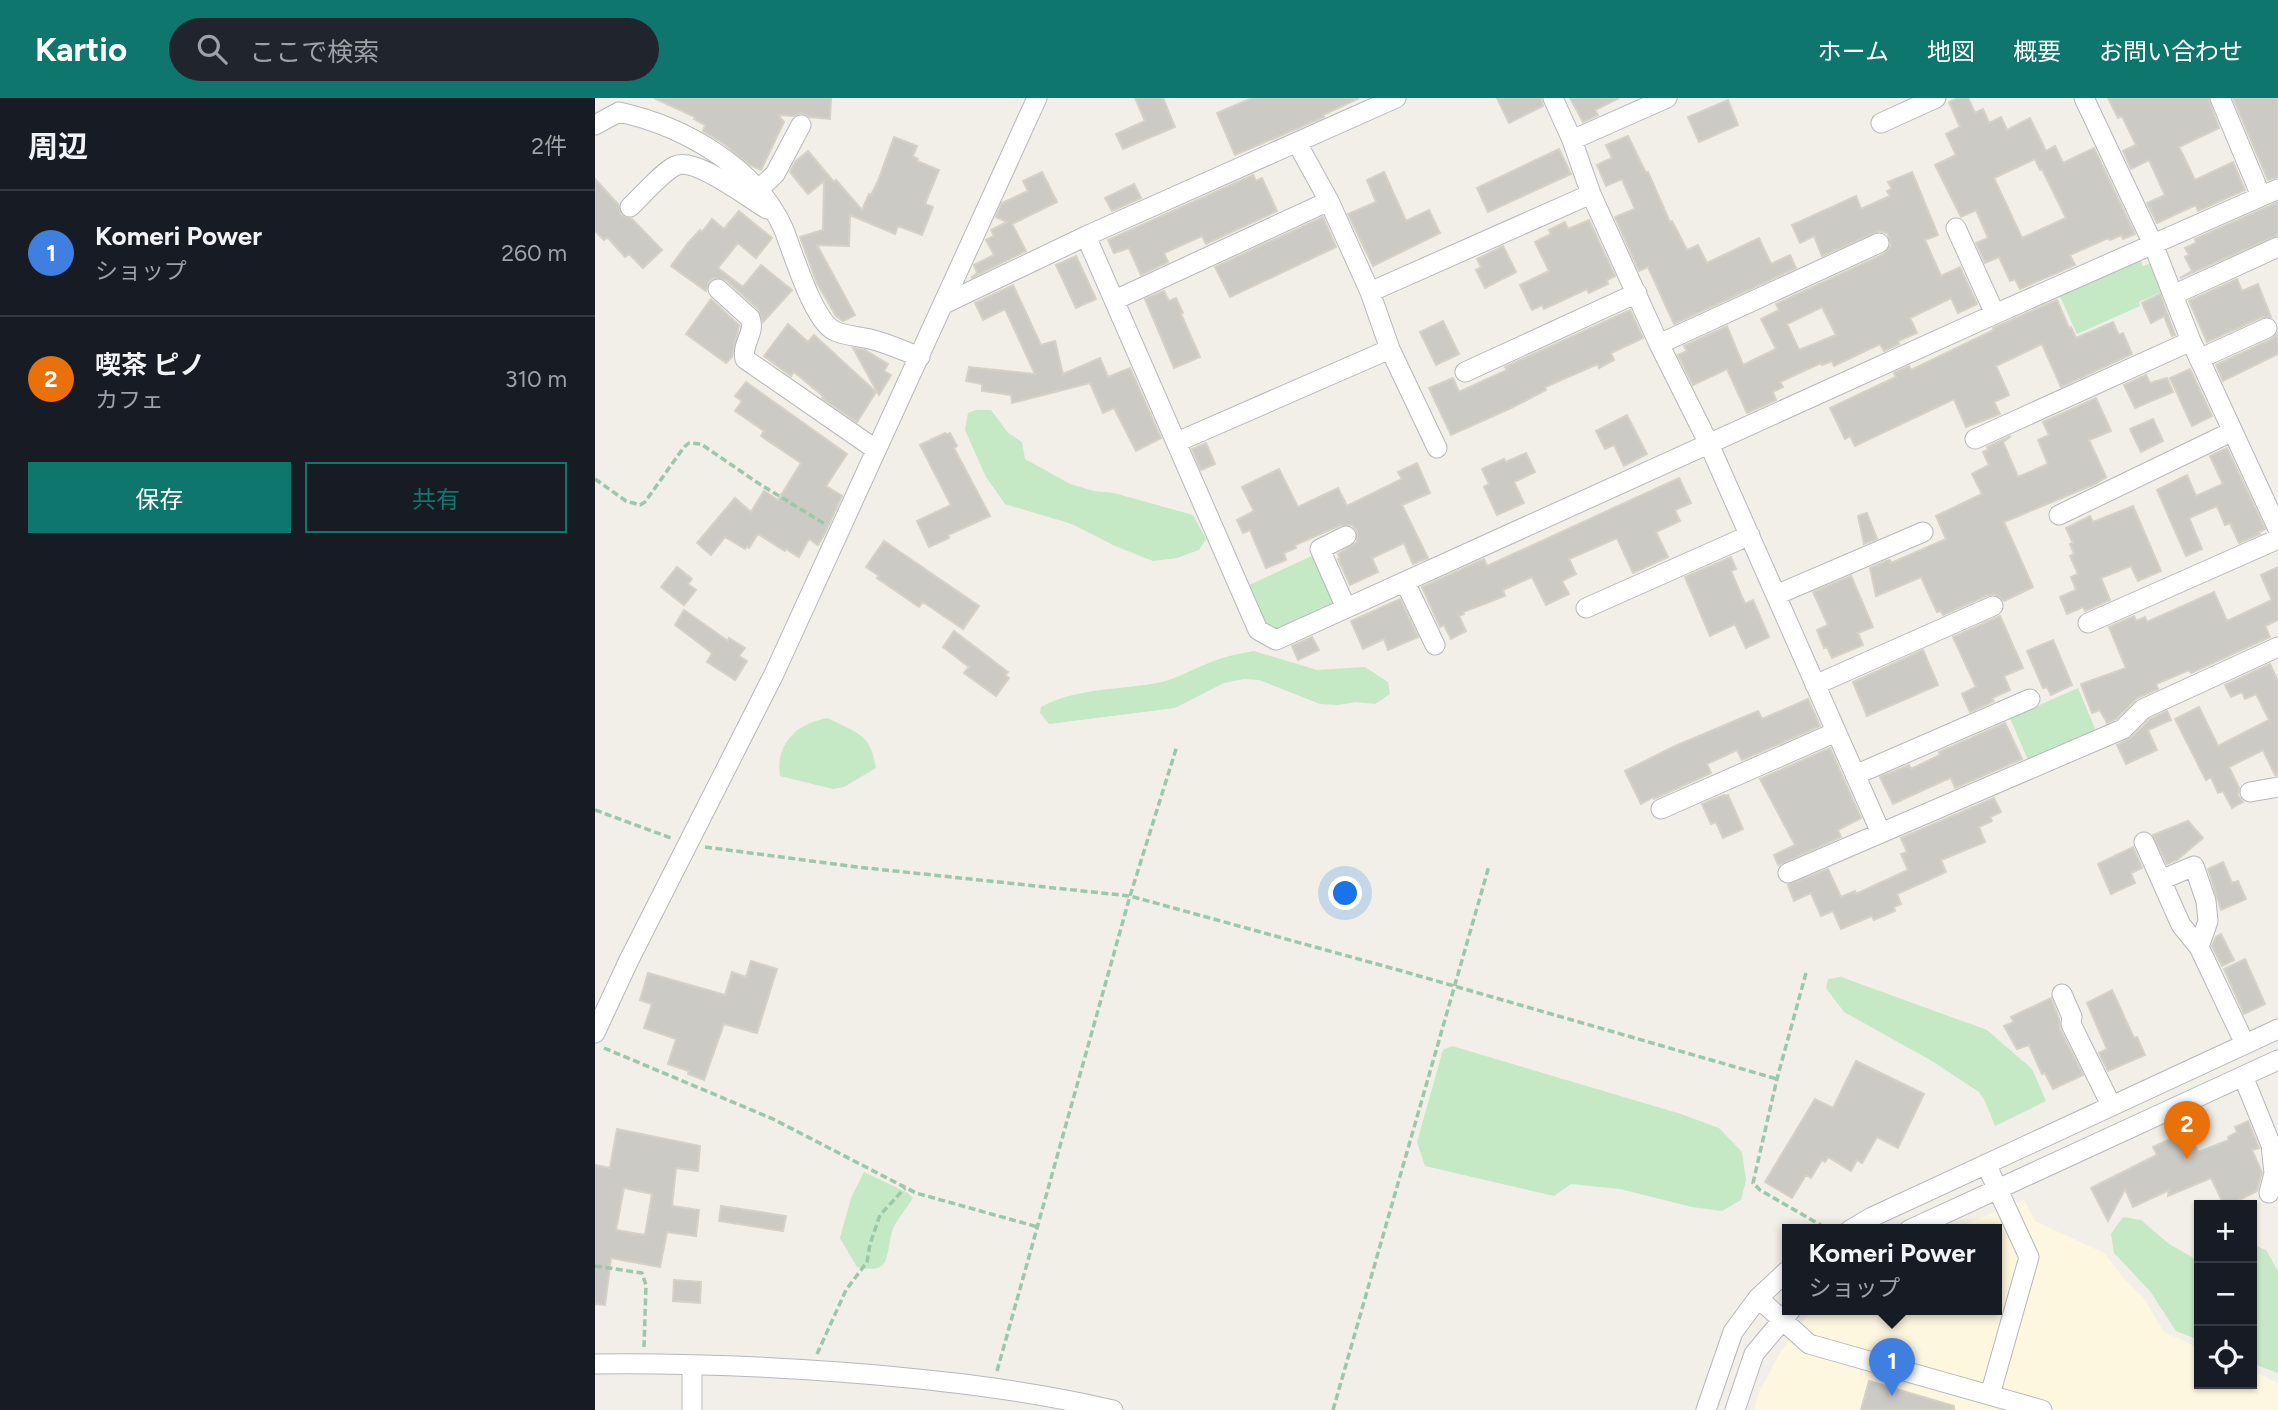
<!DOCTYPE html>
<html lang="ja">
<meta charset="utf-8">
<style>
:root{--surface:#171b24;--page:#20242c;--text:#f1f3f6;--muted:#9ea1a6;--line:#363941;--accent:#0f766e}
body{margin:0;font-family:Figtree,"Noto Sans JP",sans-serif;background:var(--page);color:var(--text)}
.controls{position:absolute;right:21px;bottom:21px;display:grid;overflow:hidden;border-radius:0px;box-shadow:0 2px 5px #0004}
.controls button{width:63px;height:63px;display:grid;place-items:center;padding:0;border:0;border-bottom:2px solid var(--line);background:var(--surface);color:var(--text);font:35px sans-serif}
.you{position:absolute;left:751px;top:796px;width:24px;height:24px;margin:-18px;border:5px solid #fff;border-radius:50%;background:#1a73e8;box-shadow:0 0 0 10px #1a73e833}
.badge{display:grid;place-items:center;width:46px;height:46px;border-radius:50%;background:var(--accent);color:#fff;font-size:23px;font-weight:700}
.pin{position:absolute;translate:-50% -58px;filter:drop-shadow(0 2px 4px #0008)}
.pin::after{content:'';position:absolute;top:37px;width:24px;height:21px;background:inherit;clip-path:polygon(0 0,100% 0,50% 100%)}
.popup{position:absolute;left:1187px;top:1126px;width:220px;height:91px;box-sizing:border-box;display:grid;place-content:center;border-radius:0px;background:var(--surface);filter:drop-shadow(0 2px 5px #0005);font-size:23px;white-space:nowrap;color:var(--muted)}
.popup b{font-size:26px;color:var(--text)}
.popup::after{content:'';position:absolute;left:50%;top:100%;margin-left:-14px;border:14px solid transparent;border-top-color:var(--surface)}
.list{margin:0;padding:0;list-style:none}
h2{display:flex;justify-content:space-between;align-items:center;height:91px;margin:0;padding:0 28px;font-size:30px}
h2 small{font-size:23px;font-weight:400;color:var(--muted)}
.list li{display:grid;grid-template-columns:46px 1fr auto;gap:21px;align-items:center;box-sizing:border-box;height:126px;padding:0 28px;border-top:2px solid var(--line)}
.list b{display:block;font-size:26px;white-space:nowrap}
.list p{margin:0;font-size:23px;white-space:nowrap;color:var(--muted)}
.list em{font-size:23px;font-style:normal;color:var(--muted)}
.actions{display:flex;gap:14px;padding:21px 28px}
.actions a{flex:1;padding:16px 0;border:2px solid var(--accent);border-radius:0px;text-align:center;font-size:24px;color:var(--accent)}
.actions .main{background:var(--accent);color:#fff}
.icon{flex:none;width:38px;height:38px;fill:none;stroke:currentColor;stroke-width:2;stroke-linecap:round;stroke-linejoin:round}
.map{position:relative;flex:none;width:1683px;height:1312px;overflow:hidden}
header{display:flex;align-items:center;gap:42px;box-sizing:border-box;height:98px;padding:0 35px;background:var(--accent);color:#fff}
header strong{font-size:33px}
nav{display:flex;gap:38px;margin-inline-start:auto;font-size:24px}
.search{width:490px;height:63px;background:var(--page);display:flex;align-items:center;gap:18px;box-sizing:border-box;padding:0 24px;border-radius:38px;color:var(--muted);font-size:26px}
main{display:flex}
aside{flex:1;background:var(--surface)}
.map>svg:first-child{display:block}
</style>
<header>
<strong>Kartio</strong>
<div class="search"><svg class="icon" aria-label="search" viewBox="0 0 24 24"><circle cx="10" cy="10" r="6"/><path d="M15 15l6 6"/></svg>ここで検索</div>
<nav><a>ホーム</a><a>地図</a><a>概要</a><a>お問い合わせ</a></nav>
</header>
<main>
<aside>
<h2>周辺<small>2件</small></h2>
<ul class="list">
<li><span class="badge" style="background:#3f7fe0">1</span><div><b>Komeri Power</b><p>ショップ</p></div><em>260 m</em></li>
<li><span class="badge" style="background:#e8710a">2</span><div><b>喫茶 ピノ</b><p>カフェ</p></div><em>310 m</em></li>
</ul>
<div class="actions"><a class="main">保存</a><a>共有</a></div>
</aside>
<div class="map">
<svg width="1683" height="1312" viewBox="0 0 1683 1312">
<rect width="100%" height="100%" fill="#f1efe8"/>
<path fill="#fef7e0" d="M1429,1102L1440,1123L1509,1155L1530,1182L1548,1199L1569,1234L1604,1250V1286H1657V1273L1683,1285V1312H1159L1164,1294L1184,1257L1210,1220L1220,1212H1402V1132H1357Z"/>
<path fill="#c5e8c5" d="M1545,161L1548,168L1556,165L1568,193L1544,204L1545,208L1482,236L1464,196Z
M381,312H396L413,335L427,344L430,361L475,386L499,393L519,395L598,417L611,441L604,452L582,460L558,463L520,448L477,426L410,406L391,379L370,332L373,315Z
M719,457L743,509L684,535L670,525L652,488Z
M659,553L722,572L770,569L793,584L795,596L780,606L761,604L743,607L725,606L664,582L649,581L629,585L580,610L454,626L445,615L446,609C481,590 523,592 562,585C578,582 592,574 607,568C623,560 641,556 659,553Z
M1483,590L1503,638L1435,667L1415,620Z
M233,620C262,636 275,634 281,670L249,689L238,691L185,678C180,646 202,625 233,620Z
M1246,879L1392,932L1437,971L1451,1003L1400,1028L1390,1003L1384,994L1337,963L1249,914L1231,890L1233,881Z
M857,948L1086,1016L1124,1030L1147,1054L1151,1082L1146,1102L1127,1113L1097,1109L1025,1091L976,1086L959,1098L830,1068L822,1044L848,952Z
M269,1074L313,1095L318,1100C313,1108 298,1127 297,1134C290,1158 297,1177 262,1169L245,1140L256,1100Z
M1528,1119L1546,1122L1574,1146L1604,1163V1242L1581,1233L1555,1193L1519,1155L1516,1136Z
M1657,1146L1671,1152L1683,1173V1275L1661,1267L1657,1261Z"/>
<path fill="#cccac5" stroke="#d6d1c6" stroke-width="2" fill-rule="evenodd" d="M59,0H236L235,21L215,19L206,15L198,18L183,17L189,24L166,72L155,67L128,45L108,33L110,27L99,21L100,19Z
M540,0H568L580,29L528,51L521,36L550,23Z
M657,0H764L728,17L729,19L640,57L622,15Z
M902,0H946L948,8L914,25Z
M975,0H1024L1000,12L1003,17L988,24Z
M1363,0H1373L1380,15L1388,11L1394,25L1406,19L1412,32L1435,20L1451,53L1460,48L1468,65L1499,50L1540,136L1528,141L1526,137L1515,142L1513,140L1475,157L1480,167L1425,191L1420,181L1415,183L1404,159L1390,165L1381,145L1393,140L1381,112L1366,119L1340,67L1361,57L1351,36L1365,29L1354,4ZM1440,61L1445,72L1447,71L1471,120L1427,140L1399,80Z
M1513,0H1613L1624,30L1584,49L1600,82L1638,64L1650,92L1603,113L1601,107L1562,125L1552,105L1570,97L1554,62L1536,71L1528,53L1541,47L1527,18L1523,20Z
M1638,0H1683V79L1673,82Z
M1133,2L1143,27L1104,44L1093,19Z
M1033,38L1051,75L1053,74L1075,124L1077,123L1092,152L1103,147L1112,165L1164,140L1176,166L1195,157L1201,170L1079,226L1053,169L1044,173L1020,119L1040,111L1027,81L1011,88L1002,67L1017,60L1011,47Z
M299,39L322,48L318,58L323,61L322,63L344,72L330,106L338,109L327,137L303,128L300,136L255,117L254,148L222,147L260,217L248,223L241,218L222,185L205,139L228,132L229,83L213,96L195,74L200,64L213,53L239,84L241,82L267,112L274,96L276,97L283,83Z
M964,51L976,76L893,114L882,90Z
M447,74L462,104L417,126L431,153L376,180L382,175L379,167L399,157L391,142L399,138L396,132L412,124L401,119L407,105L433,93L428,83Z
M789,74L811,123L834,112L845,135L778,168L753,116L781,104L772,82Z
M1317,74L1343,137L1330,142L1346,178L1365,169L1382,206L1363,215L1356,200L1315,220L1322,235L1303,243L1304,246L1289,253L1285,246L1239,268L1237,263L1227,267L1226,265L1185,284L1188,289L1178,294L1181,302L1152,315L1132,271L1098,287L1083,257L1092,253L1089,248L1132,228L1148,267L1181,251L1166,221L1184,212L1181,206L1289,156L1296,147L1292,135L1284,133L1227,158L1219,138L1205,145L1197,127L1261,98L1266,111L1295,98L1292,93L1297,91L1293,84ZM1227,209L1241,237L1204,252L1192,226Z
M658,77L661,83L667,80L682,113L611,146L607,138L569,155L573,164L546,177L534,150L519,155L513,142Z
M0,81L23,106L26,117L37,121L67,152L48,170L34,156L30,159L12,139L9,142L0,133Z
M539,86L546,100L517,113L510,100Z
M1683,104V137L1585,180L1597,173L1590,159L1594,157L1590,150L1601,145L1600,141Z
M144,113L177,140L161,160L143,145L123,170L148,189L166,167L197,192L168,224L163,211L131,182L119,180L114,183L111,193L76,168L93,145L105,132L107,134L117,121L129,131Z
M728,119L741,149L635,199L620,169Z
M994,122L1020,178L1012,182L1013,186L994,195L992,191L949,211L947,207L937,212L925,187L954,173L940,144L956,136L954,132L970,124L973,131Z
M908,148L921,174L890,190L881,172L886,169L882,161Z
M481,158L501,201L481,210L461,167Z
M1642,181L1647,193L1663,186L1676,219H1667L1612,244L1594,203Z
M418,187L446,247L460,243L468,276L505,260L513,279L535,270L566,340L541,353L519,310L508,315L495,285L417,305L416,297L387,293V286L371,283L374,269L440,276L410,211L388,222L380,205Z
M569,193L574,203L581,200L588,215L586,216L605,259L579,270L550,201Z
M1565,196L1580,237L1577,238L1569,218L1556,225L1547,205Z
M116,201L144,227L137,259L131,265L91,236Z
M1462,202L1474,230L1476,229L1481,240L1518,224L1524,237L1528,235L1537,256L1466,289L1447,246L1401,268L1414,297L1399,304L1405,316L1371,329L1359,301L1260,348L1255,338L1250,341L1235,310L1301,279L1299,275L1314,268L1316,272L1399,232L1398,230Z
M1035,212L1048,240L1016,255L1019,262L1004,270L1003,266L950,289L951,292L916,310L856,337L834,290L858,280L864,294L912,272L910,269Z
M848,223L864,256L841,267L825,234Z
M193,226L213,244L219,237L281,294L262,324L227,300L228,298L199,274L196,278L169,258Z
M1683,235V256L1628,283L1621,267L1677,241Z
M258,250L270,252L293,266L289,273L296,277L284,297Z
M1595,271L1617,318L1597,328L1575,280Z
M1551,277L1555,285L1572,280L1578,294L1540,310L1529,287Z
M151,284L252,356L231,388L247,398L230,435L223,447L214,441L204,459L191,451L190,453L163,436L154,450L152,448L150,451L130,439L116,457L102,445L140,400L156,414L169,393L183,402L206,365L166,338L169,333L140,313L147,303L140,298Z
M1501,300L1516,333L1494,342L1511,379L1500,386L1409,424L1438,489L1409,503L1400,496L1393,497L1348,517L1346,513L1342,514L1326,479L1281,498L1275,470L1291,463L1295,462L1296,465L1351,441L1341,418L1387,396L1377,376L1394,367L1388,354L1393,352L1392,349L1416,338L1408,344L1423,379L1453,366L1443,342L1454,337L1448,324Z
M1032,317L1052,356L1029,368L1019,347L1010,351L1001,333Z
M1558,321L1568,343L1546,354L1535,331Z
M350,335L351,337L355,335L362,348L359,350L395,418L353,437L354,440L334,449L322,423L356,407L325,347Z
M611,345L620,366L606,372L597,351Z
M1632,350L1670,431L1664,434L1665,436L1644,445L1635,425L1630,427L1622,408L1594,420L1607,451L1591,458L1562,392L1592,377L1601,398L1628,386L1615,358Z
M931,355L940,374L919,384L929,405L902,417L889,389L894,386L887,371L909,361L911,364Z
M822,365L835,395L807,407L833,460L818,466L809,445L777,460L783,474L755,487L743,461L745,460L743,456L762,444V433L757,427H746L700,447L701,450L689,455L691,462L671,470L655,432L648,435L642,422L659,413L647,389L684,371L703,409L743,390L752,408L807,381L803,374Z
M1084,380L1096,405L1080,412L1085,423L1061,434L1073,459L1038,475L1022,440L974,461L981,476L967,483L974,496L951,507L937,479L908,492L910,498L868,514L869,516L864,518L871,533L856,541L849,527L845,529L827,489L889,461L892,468Z
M1538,408L1566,473L1543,483L1536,468L1506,480L1515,502L1490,513L1488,509L1472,516L1465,499L1481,492L1476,479L1483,476L1475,458L1479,456L1475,446L1478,445L1471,430L1495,418L1498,424Z
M1272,415L1282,441L1269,446L1263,418Z
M289,443L384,508L368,531L328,504L324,509L282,480L284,478L271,469Z
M1136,459L1141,471L1136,473L1150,506L1158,502L1174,539L1151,550L1140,526L1115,538L1090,479Z
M82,469L97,481L93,486L101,492L89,507L66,489Z
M1683,469V522L1670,528L1675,539L1596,575L1594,572L1561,586L1563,591L1542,600L1521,621L1512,625L1505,612L1497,615L1486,586L1531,570L1514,529L1539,518L1541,523L1550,519L1552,524L1619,494L1632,523L1677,502L1666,477Z
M1256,478L1278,529L1263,535L1268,547L1237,560L1232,549L1229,550L1222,532L1233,527L1218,494Z
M805,501L823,539L793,552L789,541L768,551L756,523Z
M89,512L133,543L134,540L150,550L144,558L152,563L140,582L112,564L117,555L80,527Z
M1405,518L1428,570L1409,578L1415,592L1397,600L1399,603L1375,614L1367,596L1381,589L1358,539Z
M359,533L413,574L410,577L414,580L401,598L369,575L374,569L348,549Z
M717,539L724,552L703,562L697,548Z
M1458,542L1477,587L1456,597L1452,589L1448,590L1432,553Z
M1328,552L1343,587L1272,618L1258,584Z
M1675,566L1683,583V677H1680L1668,652L1634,669L1644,690L1643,697L1648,704L1637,710L1628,693L1623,695L1616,679L1611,682L1580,621L1604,609L1623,648L1674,622L1661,596L1650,601L1647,594L1636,599L1630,587Z
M1213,601L1225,628L1147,662L1142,652L1112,666L1116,675L1059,701L1058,699L1046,706L1030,673L1078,649L1163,613L1167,621Z
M1572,613L1576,622L1553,632L1562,652L1531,666L1522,647L1536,640L1555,621Z
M1410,625L1427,661L1360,690L1356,680L1350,682L1298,706L1285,679L1314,667L1316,671L1345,657L1344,654Z
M1235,650L1266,720L1243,732L1246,739L1183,767L1179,757L1200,747L1165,681Z
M1129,697L1130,698L1133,697L1148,731L1128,740L1121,724L1116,726L1107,706Z
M1399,700L1406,714L1395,719L1397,723L1384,729L1390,744L1346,762L1351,774L1302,796L1306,806L1299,809L1300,813L1279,822L1277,818L1246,831L1238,813L1226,818L1216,795L1199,803L1193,787L1233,771L1246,799L1260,793L1261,796L1313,772L1306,756L1312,754L1306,740Z
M1593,723L1608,740L1582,762L1572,766L1558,737Z
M1538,749L1547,770L1536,775L1540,785L1516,796L1503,766Z
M1628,764L1637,785L1643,783L1651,801L1626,812L1613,771Z
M1626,836L1639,862L1627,868L1617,848L1621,839Z
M1650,861L1670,906L1649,916L1629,871Z
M156,863L182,871L162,935L129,926L109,982L93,976L94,973L73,966L81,941L49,930L57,906L45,902L53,875L130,897L137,874L151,879Z
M1517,892L1539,940L1542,939L1550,957L1513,973L1504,955L1512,951L1492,905Z
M1456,900L1464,921L1465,931L1488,977L1458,991L1450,975L1447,976L1434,947L1422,951L1409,928L1419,924L1416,919Z
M1261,963L1329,996L1303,1050L1282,1039L1267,1065L1262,1062L1256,1073L1233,1059L1230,1064L1227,1062L1216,1080L1211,1077L1197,1100L1170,1084L1220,1001L1238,1010Z
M1653,1023L1664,1050L1657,1052L1667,1074L1662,1093L1644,1102L1646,1107H1629L1616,1080L1573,1098L1574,1092L1538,1109L1530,1091L1513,1123L1496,1090L1562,1057L1558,1049L1593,1033L1603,1054L1634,1042L1633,1039L1642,1034L1640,1029Z
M22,1031L105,1048L103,1073L81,1070L77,1108L104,1112L101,1138L72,1134L65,1169L16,1160L10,1207L0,1206V1067L15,1070ZM29,1090L57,1096L50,1137L21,1132Z
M126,1108L191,1118L188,1133L124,1123Z
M79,1182L106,1184L105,1205L78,1203Z
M1274,1283L1359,1308V1312H1266Z"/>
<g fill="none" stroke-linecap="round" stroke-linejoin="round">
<g stroke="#b5b8bc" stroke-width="21">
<path id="minor" d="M958,0L977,42L996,96L1064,246L1114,346L1286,735
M1489,0L1558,146L1596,243L1683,431
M1625,0L1666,98
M1286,25L1341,0
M0,27L24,14C88,28 162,69 189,132C198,155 218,221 238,232C248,238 264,238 275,241C292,245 309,253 325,259
M977,42L1072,0
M702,45L734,103L775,194L795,251L842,350
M163,92L180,76L206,27
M35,109C47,98 66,75 80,68C100,58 153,100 172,111
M1361,130L1400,216
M491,138L663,532L681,542L1400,216L1683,91
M123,191L155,220C161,235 146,246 150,261L280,351
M775,194L996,96
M1578,197L1683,149
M520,202L734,103
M349,206L491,138L801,0
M1064,246L1284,145
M1604,261L1672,230
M870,274L1042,195
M1380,341L1596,243
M582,344L795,251
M1464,417L1636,334
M810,484L840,547
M1181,497L1328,434
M751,510L725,451L751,438
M991,510L1155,437
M1493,525L1683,441
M1220,587L1398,508
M1260,677L1435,601
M1655,694L1683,689
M1066,711L1241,634
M1549,744L1586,827L1604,849L1650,946
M1193,775L1528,631L1548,611L1683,549
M1566,782L1599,768L1611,803L1613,823L1604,849
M1467,896L1477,919L1476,926L1516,1007
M0,935L34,862L179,576L442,0
M1648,978L1676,1047L1679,1075L1674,1095
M1391,1066L1434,1159L1395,1297
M1255,1132L1277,1119L1683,931
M1314,1132L1683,962
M1163,1200L1214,1246L1447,1312
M0,1266C81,1265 163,1268 244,1274C337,1281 427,1291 518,1312
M97,1312V1267
M1111,1312L1138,1234L1163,1200L1192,1173
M1140,1312L1159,1256L1195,1213"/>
</g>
<path stroke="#9cc7a9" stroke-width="3.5" stroke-dasharray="7 3.5" stroke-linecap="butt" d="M0,381L31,403L45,407L50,404L89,349L94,345L106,346L163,385L230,426
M0,712L76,740
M110,749L262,769L535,798L807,873L1182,981
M1211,875L1182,981L1158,1085L1165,1092L1234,1132
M9,950L178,1021L321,1095L443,1129
M0,1168L47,1175L51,1187L49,1249
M222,1256L251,1192L272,1164L275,1146L285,1117L310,1090
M402,1273L535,798L582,648
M738,1312L894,768"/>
<use href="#minor" stroke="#fff" stroke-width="19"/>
</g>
</svg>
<div class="controls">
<button>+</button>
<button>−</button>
<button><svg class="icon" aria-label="locate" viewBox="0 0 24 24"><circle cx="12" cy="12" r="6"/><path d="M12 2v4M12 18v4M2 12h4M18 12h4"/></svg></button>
</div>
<div class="you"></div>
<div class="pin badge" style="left:1297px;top:1298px;background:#3f7fe0">1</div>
<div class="popup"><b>Komeri Power</b>ショップ</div>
<div class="pin badge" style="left:1592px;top:1061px;background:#e8710a">2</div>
</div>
</main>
